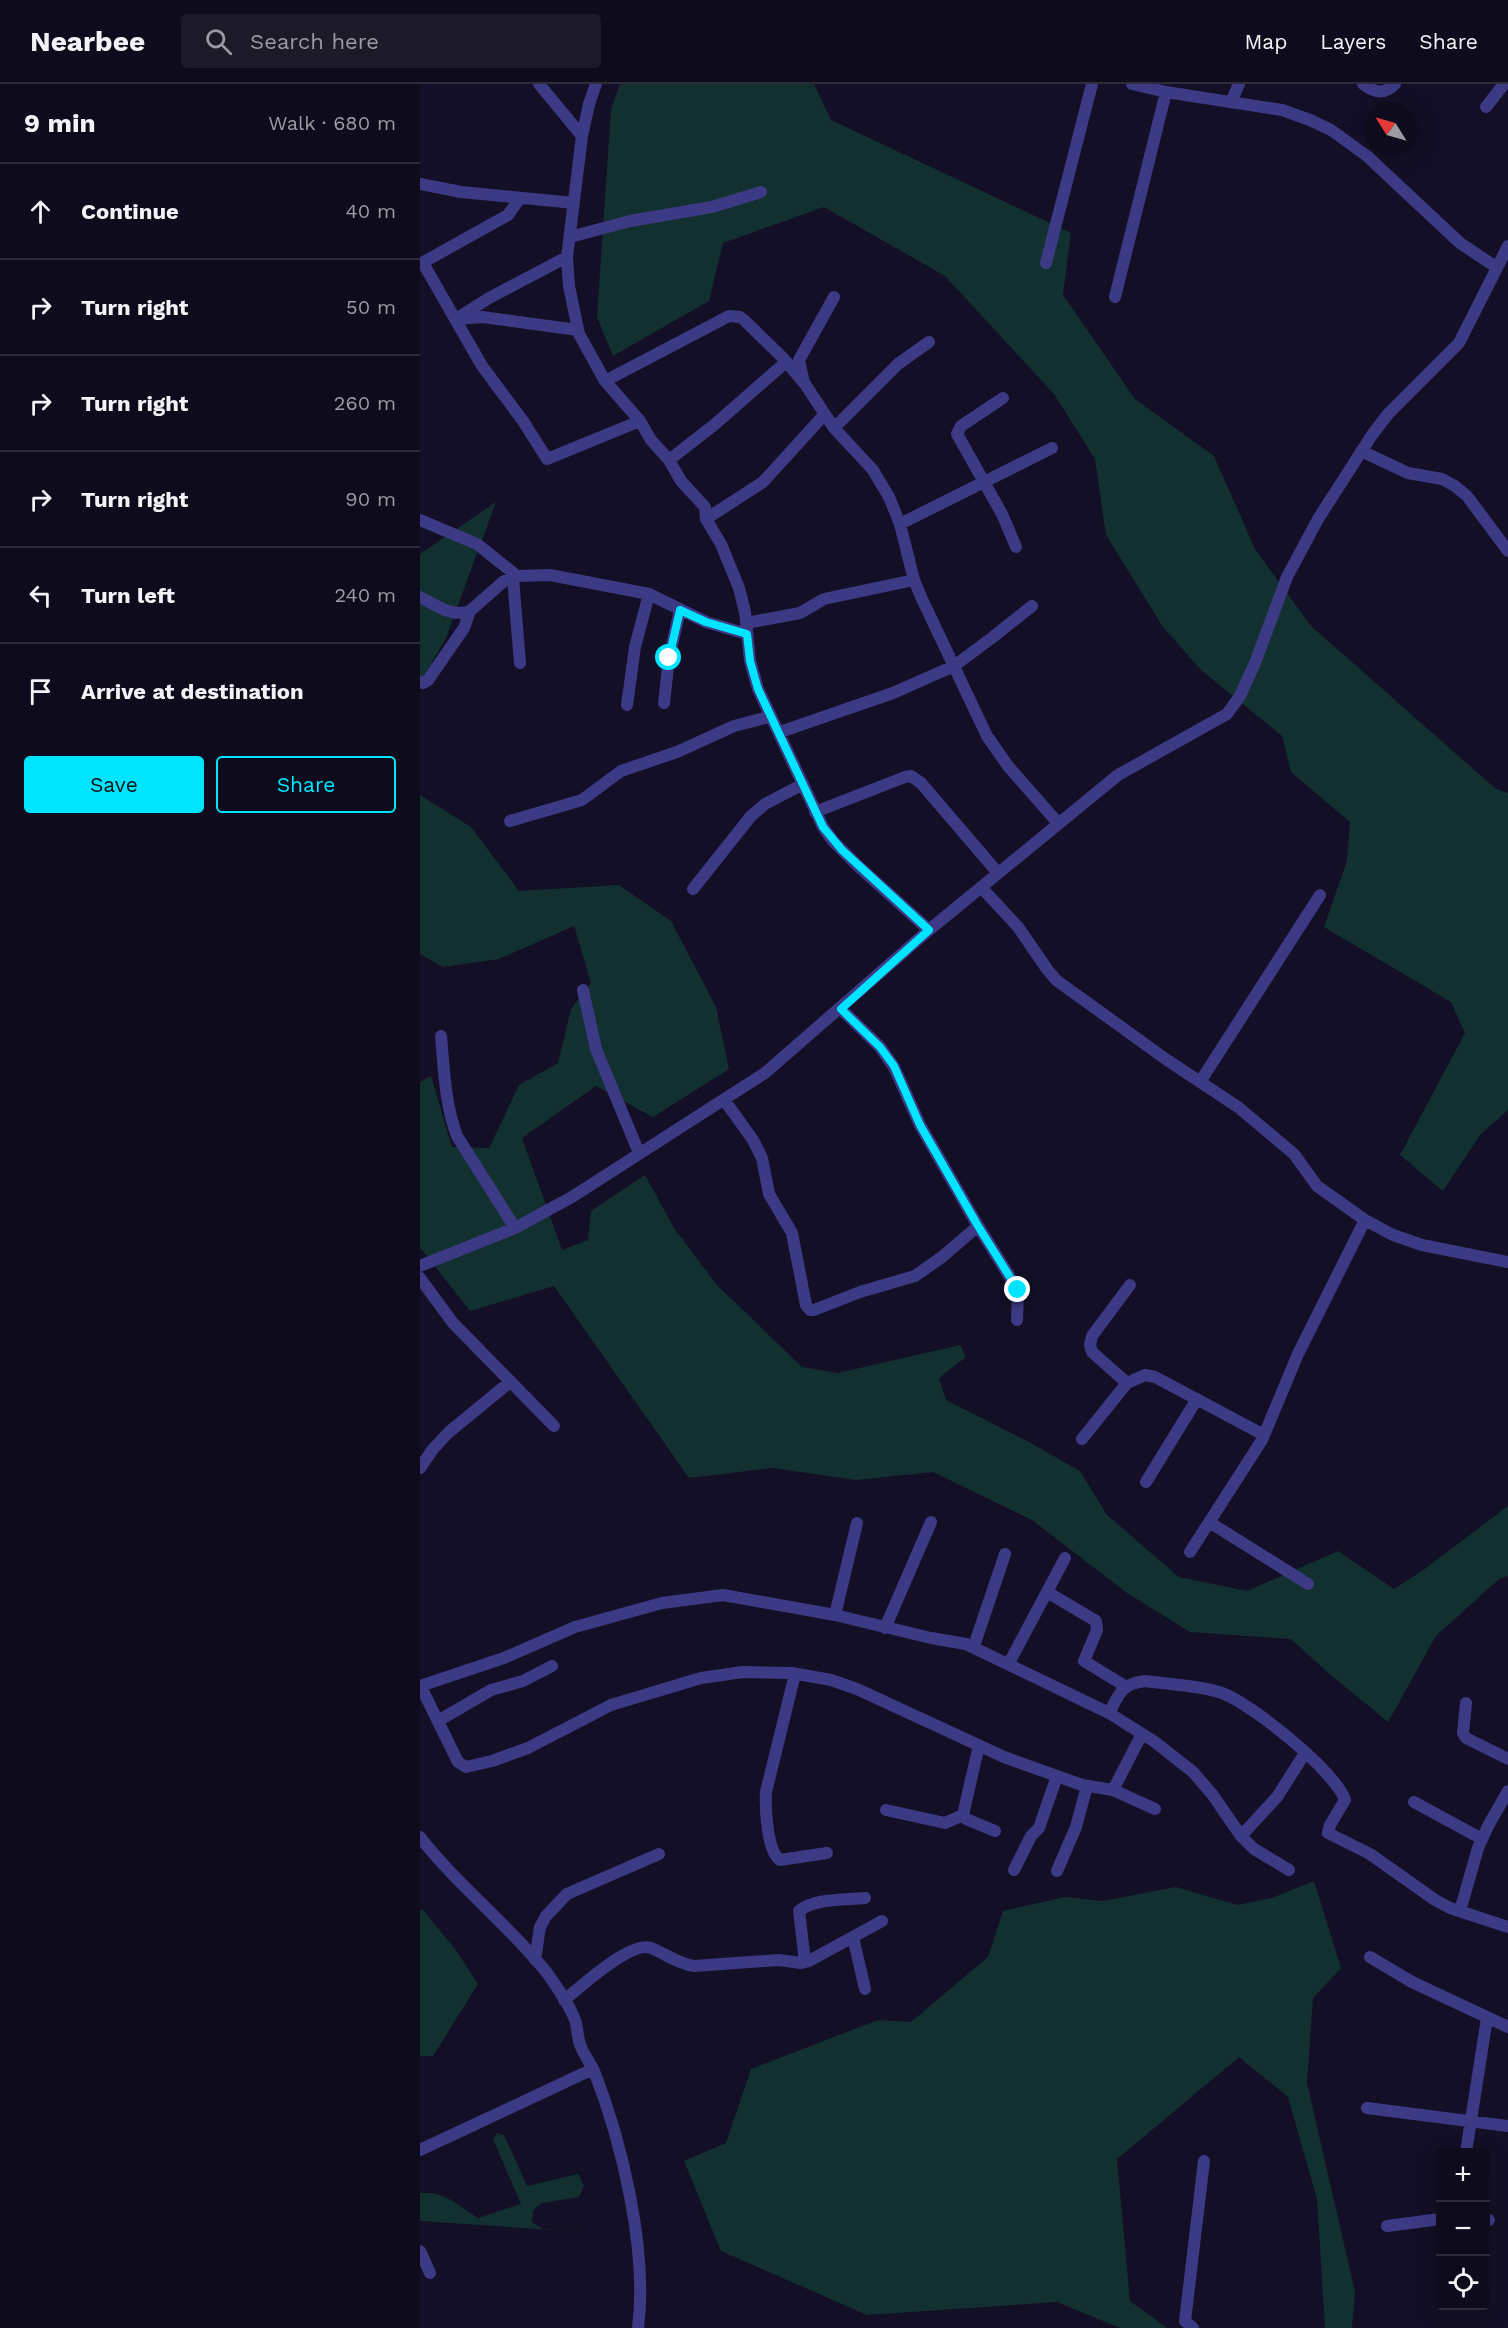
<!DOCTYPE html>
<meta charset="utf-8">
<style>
:root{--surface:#0e0b1c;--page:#1c1929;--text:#f1f3f6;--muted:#9b9ba3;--line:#2e2b3b;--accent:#00e5ff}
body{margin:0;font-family:"Work Sans",sans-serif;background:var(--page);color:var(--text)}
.controls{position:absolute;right:18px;bottom:18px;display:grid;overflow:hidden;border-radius:6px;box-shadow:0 6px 24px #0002}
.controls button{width:54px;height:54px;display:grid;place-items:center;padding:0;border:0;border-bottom:2px solid var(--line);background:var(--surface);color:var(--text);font:30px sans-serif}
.compass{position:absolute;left:944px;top:18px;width:54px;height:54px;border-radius:50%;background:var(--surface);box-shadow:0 6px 24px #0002;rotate:307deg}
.stop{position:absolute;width:18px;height:18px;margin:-14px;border:4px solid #00e5ff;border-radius:50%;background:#fff}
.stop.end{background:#00e5ff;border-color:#fff;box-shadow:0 2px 6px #0008}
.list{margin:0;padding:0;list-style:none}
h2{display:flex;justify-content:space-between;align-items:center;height:78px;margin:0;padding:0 24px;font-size:26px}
h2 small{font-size:20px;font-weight:400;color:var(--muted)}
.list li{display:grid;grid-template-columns:39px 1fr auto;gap:18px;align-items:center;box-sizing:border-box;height:96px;padding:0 24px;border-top:2px solid var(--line)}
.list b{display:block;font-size:22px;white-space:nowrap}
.list em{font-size:20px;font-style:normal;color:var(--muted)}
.actions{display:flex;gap:12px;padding:18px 24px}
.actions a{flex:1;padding:14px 0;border:2px solid var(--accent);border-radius:6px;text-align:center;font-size:21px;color:var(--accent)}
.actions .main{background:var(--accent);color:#111}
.icon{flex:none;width:33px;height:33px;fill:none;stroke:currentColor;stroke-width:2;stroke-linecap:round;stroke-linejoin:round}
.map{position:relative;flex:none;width:1088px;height:2244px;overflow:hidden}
header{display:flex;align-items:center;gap:36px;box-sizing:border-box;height:84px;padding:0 30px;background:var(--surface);border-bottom:2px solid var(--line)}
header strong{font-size:28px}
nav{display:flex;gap:33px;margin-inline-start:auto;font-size:21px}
.search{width:420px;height:54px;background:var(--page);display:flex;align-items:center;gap:15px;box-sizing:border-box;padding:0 21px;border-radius:6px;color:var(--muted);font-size:22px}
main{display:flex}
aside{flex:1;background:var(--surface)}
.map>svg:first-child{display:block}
</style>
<header>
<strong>Nearbee</strong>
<div class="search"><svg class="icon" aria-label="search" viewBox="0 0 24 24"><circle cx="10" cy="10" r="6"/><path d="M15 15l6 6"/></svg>Search here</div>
<nav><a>Map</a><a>Layers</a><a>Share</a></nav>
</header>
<main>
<aside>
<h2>9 min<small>Walk · 680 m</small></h2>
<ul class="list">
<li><svg class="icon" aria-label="ahead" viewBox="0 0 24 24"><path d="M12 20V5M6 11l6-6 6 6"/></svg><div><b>Continue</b></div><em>40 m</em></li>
<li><svg class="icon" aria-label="right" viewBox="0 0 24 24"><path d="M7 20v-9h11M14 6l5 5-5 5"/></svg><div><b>Turn right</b></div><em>50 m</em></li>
<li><svg class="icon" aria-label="right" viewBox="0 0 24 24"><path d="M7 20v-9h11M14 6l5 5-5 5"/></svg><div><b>Turn right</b></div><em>260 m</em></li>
<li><svg class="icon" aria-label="right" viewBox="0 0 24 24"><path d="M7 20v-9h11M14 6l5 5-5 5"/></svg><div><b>Turn right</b></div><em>90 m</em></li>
<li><svg class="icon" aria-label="left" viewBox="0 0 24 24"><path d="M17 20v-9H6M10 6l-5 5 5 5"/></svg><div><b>Turn left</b></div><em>240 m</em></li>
<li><svg class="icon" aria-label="arrive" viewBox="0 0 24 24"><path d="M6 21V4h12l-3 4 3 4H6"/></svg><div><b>Arrive at destination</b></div></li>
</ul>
<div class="actions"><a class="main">Save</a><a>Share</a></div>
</aside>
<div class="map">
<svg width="1088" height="2244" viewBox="0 0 1088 2244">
<rect width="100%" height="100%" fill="#130f26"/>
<path fill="#12302f" d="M200,0H394L411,36L651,149L643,211L715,315L794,372L835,465L891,542L1076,705L1088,709V1026L1061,1050L1023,1107L980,1071L1045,949L1031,918L904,843L927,777L930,738L871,688L862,652L781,586L743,543L686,451L675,375L634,310L525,192L404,123L303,159L289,217L193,272L177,233L191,25Z
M76,418L26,554L0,599V470Z
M0,711L51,743L99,807L199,801L251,837L296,923L309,985L233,1033L176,1002L102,1054L142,1166L168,1156L171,1127L225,1091L254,1144L296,1200L382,1283L418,1289L540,1261L546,1273L519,1294L526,1316L609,1358L660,1387L687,1431L759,1493L827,1507L918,1467L974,1505L1002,1487L1088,1422V1492L1079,1495L1016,1552L968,1638L905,1586L871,1555L770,1548L707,1509L612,1436L513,1388L436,1396L353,1384L269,1394L134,1202L50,1227L0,1163V998L11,992L32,1063L69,1064L99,1001L138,979L151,925L171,899L154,842L79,875L23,883L0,870Z
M894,1797L921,1884L893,1914L887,1999L935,2208L932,2244H905L897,2115L868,2013L819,1973L697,2075L710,2217L747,2244H700L637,2218L447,2231L301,2167L264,2077L306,2059L331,1985L458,1936L491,1938L568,1873L583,1827L645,1813L683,1817L756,1803L817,1821L852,1814Z
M2,1825L35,1865L58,1900L13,1972H0V1827Z
M77,2049L84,2051L107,2102L158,2090L164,2102L159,2113L122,2119L113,2126L112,2138L123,2145L162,2148L0,2137V2109C24,2107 39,2122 58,2134L101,2120L73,2055Z"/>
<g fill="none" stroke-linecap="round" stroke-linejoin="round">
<path stroke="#3d3a85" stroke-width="12" d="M119,0L162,52
M176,0L169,20L162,52L147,173L149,202L159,250L185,297L220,337L231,356L249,376L261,397L285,423L286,435L301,460L319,504L325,528L330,577L338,605L403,743L413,757L437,781L509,846
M712,0L746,8L862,26L890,36L911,46L947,72L1040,159L1076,183
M943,0C955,9 964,11 975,0
M811,18L819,0
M1066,23L1084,0
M0,100L41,108L154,119
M150,153L210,137L292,123L341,108
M3,179L62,282L103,337L127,375L220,337
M626,179L672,0
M0,180L88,131L100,114
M695,213L746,8
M36,235L69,214L147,173
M37,235L62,233L158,246
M185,297L309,232L320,233L324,236L362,273L385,300L414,344L453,386L469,413L480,440L494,496L502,515L567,652L588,682L638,739
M384,299L379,276L414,213
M583,314L541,342L537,350L582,430L596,463
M414,344L478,280L509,258
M941,367L988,389L1022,395L1035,402L1047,412L1088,467
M249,376L294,341L366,278
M286,435L343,398L404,331
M0,436L57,460L97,492
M480,440L632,364
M93,494L100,579
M0,513C16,521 32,534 50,527L84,497L97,492L130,491L229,510L286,538L327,550
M326,539L380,529L404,515L494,496
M0,598L3,599L8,596L44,544L50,527
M244,619L249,574L260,526
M207,621L215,563L229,510
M360,648L473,609L534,582L573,553L612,522
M395,728L485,693L491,692L501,699L578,789
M90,737L162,716L201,687L257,668L314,642L349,633
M561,803L598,843L627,885L636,896L747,976L818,1023L874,1070L897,1102L945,1136L973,1151L1002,1161L1088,1178
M273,805L331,732L345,720L383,700
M163,906L176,965L219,1069
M421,925L460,963L474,983L500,1041L558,1142L598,1206L597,1236
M21,952C24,986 25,1020 37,1052L95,1144
M780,998L900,811
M305,1017L333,1056L342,1074L349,1110L372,1149L386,1221L390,1226H394L440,1208L495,1192L522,1173L558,1142
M0,1182L95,1144L152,1113L345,989L509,846L698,691L807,630L820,612L835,579L867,493L898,435L952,351L968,330L1039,259L1088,162
M0,1194L33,1239L134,1342
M707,1299L672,1268L670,1261L672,1252L710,1201
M662,1355L707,1299L725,1291L735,1293L844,1351
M0,1384L13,1365L29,1348L90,1298
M726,1398L777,1315
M789,1438L888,1500
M770,1468L842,1356L878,1270L945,1136
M627,1508L676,1537L677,1546L664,1577L705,1602
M415,1531L437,1439
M465,1544L511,1438
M554,1562L585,1470
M589,1579L645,1474
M375,1590L346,1708C345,1723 347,1767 360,1776L407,1769
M0,1602L84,1574L155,1543L242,1519L303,1511L415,1531L511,1554L546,1560L689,1629L735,1658L773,1688L792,1710L821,1752L834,1765L869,1786
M1,1603L38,1678L46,1683L72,1677L108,1664L191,1621L281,1594L323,1588L372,1589L411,1596L437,1605L584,1673L662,1701L693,1706L735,1725
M1046,1619L1043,1649L1046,1654L1088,1675
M689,1629C700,1609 701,1600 725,1597C747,1600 782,1602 802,1609C832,1620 915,1687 925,1716L910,1741L908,1749L950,1770L1015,1816L1030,1824L1088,1843
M18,1637L71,1606L103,1597L132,1582
M559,1661L543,1731L546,1735L575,1747
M693,1706L722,1650
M994,1718L1062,1755
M466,1726L525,1739L543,1731
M821,1752L857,1713L885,1669
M0,1753C38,1802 89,1841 127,1889C137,1903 149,1920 155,1936C158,1944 157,1954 161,1963C164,1971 170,1978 174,1987C202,2058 228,2167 218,2244
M594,1786L611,1752L619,1744L637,1692
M637,1787L656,1743L667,1702
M1040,1827L1058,1764L1068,1742L1088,1707
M433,1853L445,1905
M950,1873L992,1898L1088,1943
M115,1876L120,1843L126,1832L147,1810L239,1770
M385,1878L379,1827C395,1814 425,1816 445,1814
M144,1916C161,1903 211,1856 231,1864C246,1870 258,1880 274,1882L359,1876L381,1879L389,1877L462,1837
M947,2024L1088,2042
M0,2066L173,1985
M1046,2068L1067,1934
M1066,2136H1069
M967,2142L1020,2135
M0,2167L10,2189
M773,2244L765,2237L784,2077"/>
</g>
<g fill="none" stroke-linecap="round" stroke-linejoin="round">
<path stroke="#00e5ff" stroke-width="8" d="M249,574L260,526L286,538L327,550L330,577L338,605L403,743L422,766L509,846L421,925L460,963L474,982L500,1041L558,1142L598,1206"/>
</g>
</svg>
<div class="controls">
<button>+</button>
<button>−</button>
<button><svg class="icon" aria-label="locate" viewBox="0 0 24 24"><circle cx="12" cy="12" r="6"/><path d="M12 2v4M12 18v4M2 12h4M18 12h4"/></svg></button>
</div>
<svg class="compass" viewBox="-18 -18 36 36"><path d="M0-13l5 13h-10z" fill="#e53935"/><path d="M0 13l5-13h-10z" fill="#9b9ba3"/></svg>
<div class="stop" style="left:249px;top:574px"></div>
<div class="stop end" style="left:598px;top:1206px"></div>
</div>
</main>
